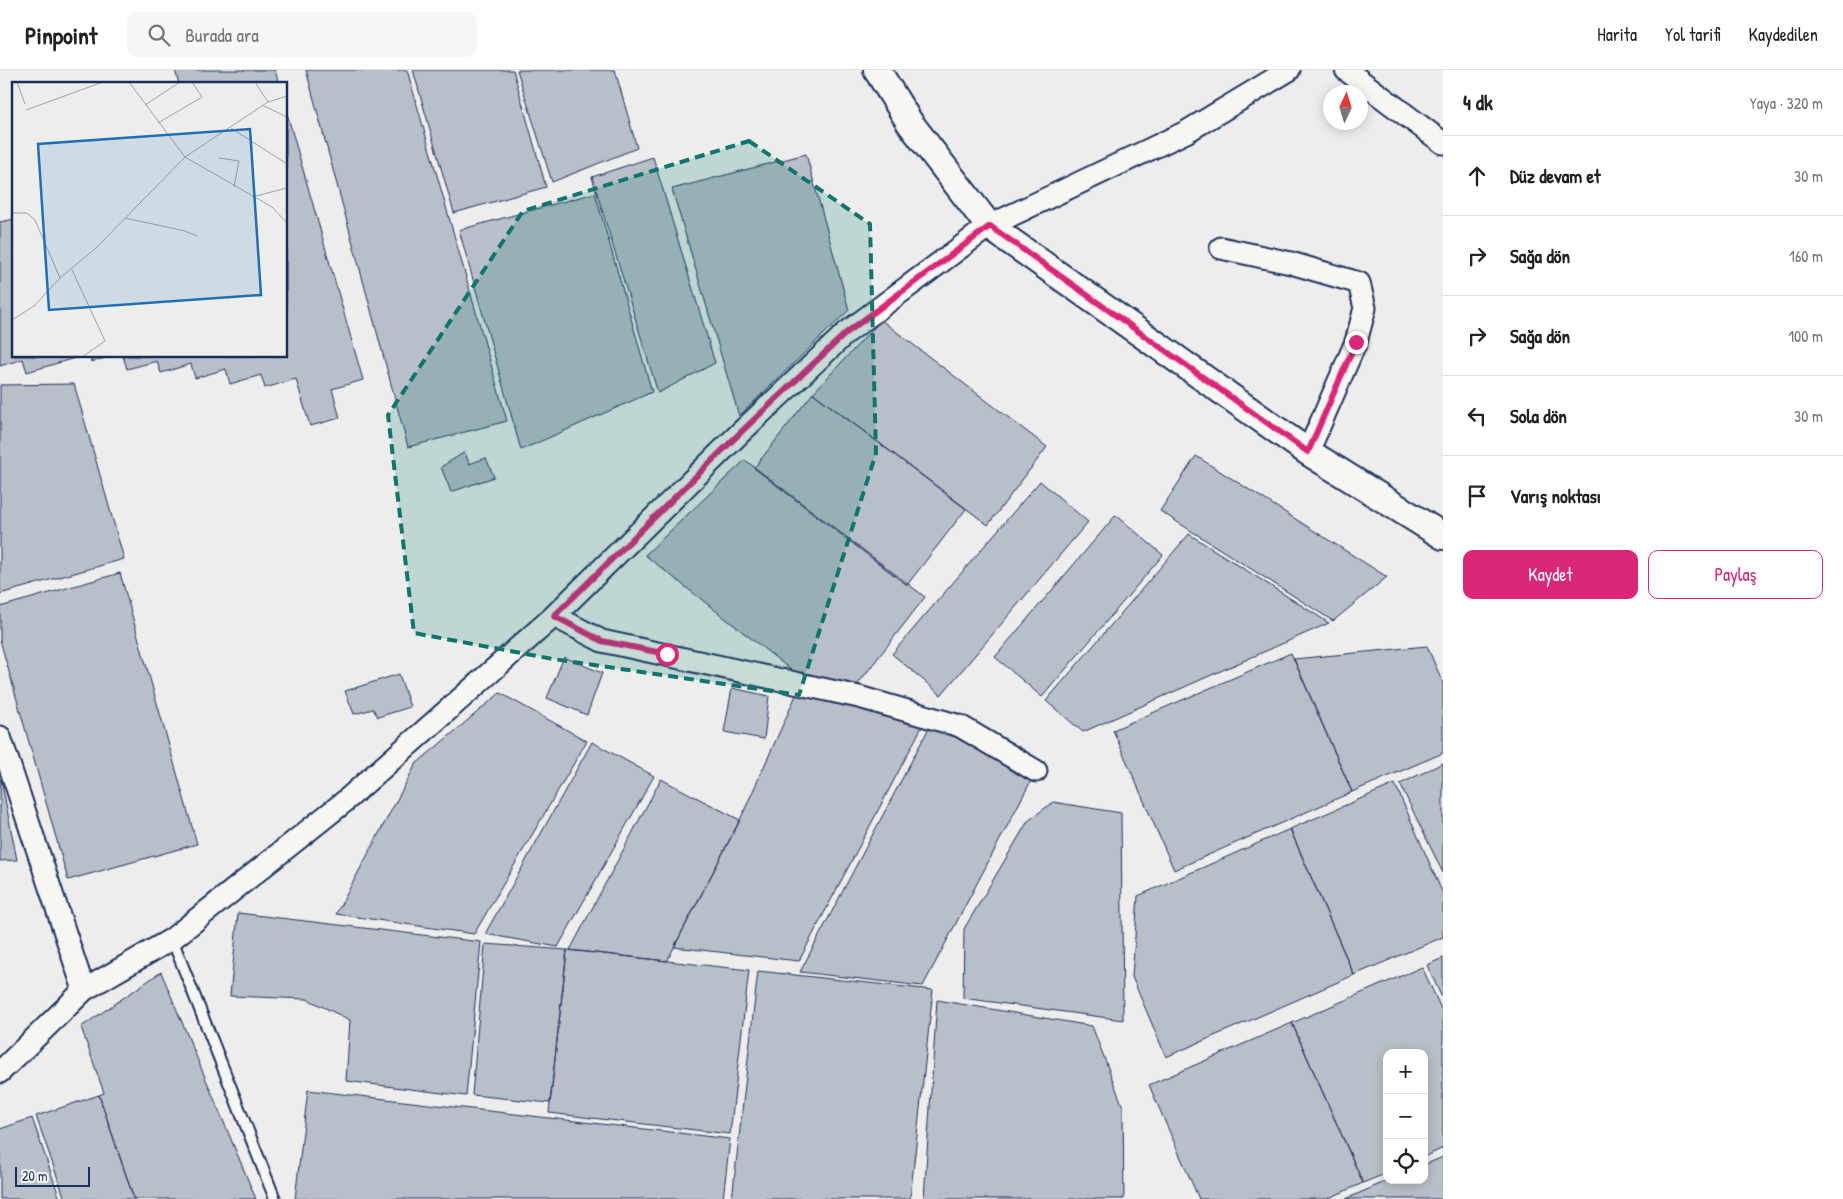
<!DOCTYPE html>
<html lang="tr">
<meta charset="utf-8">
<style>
:root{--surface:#fff;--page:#f6f6f6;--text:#222;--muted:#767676;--line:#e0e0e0;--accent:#db2777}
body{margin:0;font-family:"Patrick Hand",sans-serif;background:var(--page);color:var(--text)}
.controls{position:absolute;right:15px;bottom:15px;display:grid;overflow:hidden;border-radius:10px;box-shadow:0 2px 12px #0003}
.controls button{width:45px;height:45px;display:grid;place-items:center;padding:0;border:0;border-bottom:1px solid var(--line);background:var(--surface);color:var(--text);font:25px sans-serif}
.compass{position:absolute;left:1323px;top:15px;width:45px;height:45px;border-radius:50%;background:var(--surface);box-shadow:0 2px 12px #0003;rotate:4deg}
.scale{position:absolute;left:15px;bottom:12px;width:75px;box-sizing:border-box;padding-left:5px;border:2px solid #1b2f5e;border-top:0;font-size:14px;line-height:18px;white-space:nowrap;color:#1b2f5e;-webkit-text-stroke:4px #f6f6f2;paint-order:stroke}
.stop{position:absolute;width:15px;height:15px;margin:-11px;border:4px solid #db2777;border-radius:50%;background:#fff}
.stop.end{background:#db2777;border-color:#fff;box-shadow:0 1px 5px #0008}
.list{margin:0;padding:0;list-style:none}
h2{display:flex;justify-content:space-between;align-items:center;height:65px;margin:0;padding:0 20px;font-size:21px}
h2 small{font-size:16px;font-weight:400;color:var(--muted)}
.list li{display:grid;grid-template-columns:32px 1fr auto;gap:15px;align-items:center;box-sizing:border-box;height:80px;padding:0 20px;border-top:1px solid var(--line)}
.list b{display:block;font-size:19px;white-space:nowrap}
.list em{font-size:16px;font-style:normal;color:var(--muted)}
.actions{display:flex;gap:10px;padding:15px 20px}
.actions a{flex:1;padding:11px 0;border:1px solid var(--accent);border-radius:10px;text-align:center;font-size:18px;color:var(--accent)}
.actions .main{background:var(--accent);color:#fff}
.icon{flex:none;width:28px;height:28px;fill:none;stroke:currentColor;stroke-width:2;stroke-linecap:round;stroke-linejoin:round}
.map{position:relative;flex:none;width:1443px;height:1129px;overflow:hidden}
header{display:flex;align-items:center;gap:30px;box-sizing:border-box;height:70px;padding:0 25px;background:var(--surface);border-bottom:1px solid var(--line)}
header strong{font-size:24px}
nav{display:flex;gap:28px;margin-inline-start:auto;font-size:18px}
.search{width:350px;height:45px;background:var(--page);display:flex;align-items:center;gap:12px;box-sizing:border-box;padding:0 18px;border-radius:10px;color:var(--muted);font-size:19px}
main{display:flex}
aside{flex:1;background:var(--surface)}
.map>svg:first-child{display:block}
</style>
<header>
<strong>Pinpoint</strong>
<div class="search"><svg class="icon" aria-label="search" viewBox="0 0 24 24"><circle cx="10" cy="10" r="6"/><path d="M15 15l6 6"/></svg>Burada ara</div>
<nav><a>Harita</a><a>Yol tarifi</a><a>Kaydedilen</a></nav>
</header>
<main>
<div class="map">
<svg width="1443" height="1129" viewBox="0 0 1443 1129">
<rect width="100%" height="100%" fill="#edeeec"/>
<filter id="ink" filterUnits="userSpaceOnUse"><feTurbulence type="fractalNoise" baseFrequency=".02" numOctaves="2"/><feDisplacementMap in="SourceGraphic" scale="10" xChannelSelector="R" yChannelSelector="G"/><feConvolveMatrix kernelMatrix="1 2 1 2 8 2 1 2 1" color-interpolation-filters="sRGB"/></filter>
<g filter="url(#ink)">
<path fill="#b9bfc8" stroke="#1b2f5e" d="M175,0H275L279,14H179Z
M306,0H407L507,351L408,377Z
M413,0H513L546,117L454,143Z
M517,0H615L637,78L552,112Z
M286,40L363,310L332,319L340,348L310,356L296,309L265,318L261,305L230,314L226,299L195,308L191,294L161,303L157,291L127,299L123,286H286Z
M806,84L849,240L739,346L672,119Z
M653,87L715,293L658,323L592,107Z
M595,123L652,322L521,380L459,160Z
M14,149V286H82L27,302L23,289L0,296V152Z
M881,250L1047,377L988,455L813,323Z
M89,286H113L91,292Z
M74,314L124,489L0,524V315Z
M813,323L966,439L907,515L754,398Z
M465,382L469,394L486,388L494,407L451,422L441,397Z
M1196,386L1387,507L1333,551L1160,441Z
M745,390L925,527L854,619L800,607L645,485Z
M1040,411L1088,452L941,625L892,584Z
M1116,445L1163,485L1042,627L995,587Z
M1189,464L1329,553L1083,662L1046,631Z
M120,503L197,774L68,810L0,570V537Z
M1427,576L1443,613V683L1352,722L1294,589Z
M1291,583L1352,722L1174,800L1113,660Z
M564,587L602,603L587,645L547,628Z
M399,604L410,637L378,647L373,639L354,644L345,621Z
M732,618L769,626L764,669L724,662Z
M500,623L587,671L474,864L336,844L416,694Z
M797,623L925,651L799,891L674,877L740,750Z
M931,654L1033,707L923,916L800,902Z
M592,672L654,706L558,877L485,864Z
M1443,693V803L1400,714Z
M0,709H1L17,790L0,791Z
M661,709L740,750L667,891L570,880Z
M1395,714L1443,824V867L1354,905L1290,759Z
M1053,732L1121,743L1123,950L963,928L964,859L1028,751Z
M1290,759L1354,905L1166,987L1132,907L1138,826Z
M238,843L481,872L466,1026L346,1011L350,950L307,929L230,926Z
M485,874L567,880L550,1033L472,1025Z
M567,880L749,900L730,1064L549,1043Z
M1443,888V930L1427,895Z
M1422,897L1443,943V1078L1424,1087V983H1387V1103L1363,1113L1292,953Z
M758,901L933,920L910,1129H732Z
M161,902L256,1129H134L99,1025L104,1023L81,957Z
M937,930L1092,956L1123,1037L1124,1129H924Z
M1292,953L1363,1113L1327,1129H1199L1149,1015Z
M308,1020L730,1069L723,1129H295Z
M99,1025L134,1129H65L36,1046Z
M32,1048L60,1129H0V1059Z
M1443,1087V1129H1346L1389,1110H1424V1095Z"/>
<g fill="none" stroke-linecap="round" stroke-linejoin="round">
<g stroke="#1b2f5e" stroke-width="14">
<path id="service" d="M172,869L275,1129"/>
</g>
<g stroke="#1b2f5e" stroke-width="25">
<path id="minor" d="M1346,0L1443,73
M1221,178L1291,193L1359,213L1365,238L1356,272L1308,382
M554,546L602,571L859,627L960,656L1036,701
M0,667L84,920
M0,1002L84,920L172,869L344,732L554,546L741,362L846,263L989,156L1186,62L1289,0"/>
</g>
<g stroke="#1b2f5e" stroke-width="30">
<path id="tertiary" d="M877,0L910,53L989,156L1308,382L1443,466"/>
</g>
<use href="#service" stroke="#f6f6f2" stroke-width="10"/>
<use href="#minor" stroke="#f6f6f2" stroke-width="21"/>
<use href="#tertiary" stroke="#f6f6f2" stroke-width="26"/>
</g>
</g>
<g fill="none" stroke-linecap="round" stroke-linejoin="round" filter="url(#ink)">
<path stroke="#db2777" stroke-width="6" d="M667,584L602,571L554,546L741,362L846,263L990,156L1308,382L1356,272"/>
</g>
<path fill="#0f766e" fill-opacity="0.2" stroke="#0f766e" stroke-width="4" stroke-dasharray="10 6" stroke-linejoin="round" d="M749,71L870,154L876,383L799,625L553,589L414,563L388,345L523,141Z"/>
<g transform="translate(12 12)">
<rect width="275" height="275" fill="#edeeec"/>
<path fill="none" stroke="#99a2b3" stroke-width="1" d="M5,0L13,22M117,0L173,75L260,125L275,141M243,0L256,20M133,23L168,0M250,23L275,35M14,28L91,0M146,41L190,15L180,0M219,46L275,82M207,76L227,79L222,105M240,115L275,106M0,131H15L23,138L48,196M113,136L173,149L185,154M60,188L93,259L70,275M0,238L22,224L48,196L84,166L173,75L256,20L275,14"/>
<path fill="#1f6fb2" fill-opacity="0.15" stroke="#1f6fb2" stroke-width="2.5" d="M238,47L249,213L37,228L26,62Z"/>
<rect width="275" height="275" fill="none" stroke="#1b2f5e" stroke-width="2.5"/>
</g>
</svg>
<div class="controls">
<button>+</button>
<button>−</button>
<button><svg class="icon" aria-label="locate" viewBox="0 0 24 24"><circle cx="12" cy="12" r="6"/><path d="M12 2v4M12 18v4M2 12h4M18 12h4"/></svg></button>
</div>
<svg class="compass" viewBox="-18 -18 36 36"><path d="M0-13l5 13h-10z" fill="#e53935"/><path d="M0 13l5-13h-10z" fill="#767676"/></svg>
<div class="scale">20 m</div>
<div class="stop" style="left:667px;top:584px"></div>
<div class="stop end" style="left:1356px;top:272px"></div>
</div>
<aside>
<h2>4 dk<small>Yaya · 320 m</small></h2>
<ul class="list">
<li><svg class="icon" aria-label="ahead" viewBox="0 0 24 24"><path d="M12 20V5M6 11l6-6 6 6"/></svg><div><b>Düz devam et</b></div><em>30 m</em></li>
<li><svg class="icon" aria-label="right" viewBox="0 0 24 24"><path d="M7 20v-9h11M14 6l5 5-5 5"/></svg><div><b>Sağa dön</b></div><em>160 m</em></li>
<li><svg class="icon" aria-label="right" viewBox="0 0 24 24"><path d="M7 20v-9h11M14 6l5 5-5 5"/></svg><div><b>Sağa dön</b></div><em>100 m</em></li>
<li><svg class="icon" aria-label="left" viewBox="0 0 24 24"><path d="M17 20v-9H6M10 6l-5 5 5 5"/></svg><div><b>Sola dön</b></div><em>30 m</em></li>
<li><svg class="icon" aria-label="arrive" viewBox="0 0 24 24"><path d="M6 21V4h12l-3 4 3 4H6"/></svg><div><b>Varış noktası</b></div></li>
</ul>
<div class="actions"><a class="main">Kaydet</a><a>Paylaş</a></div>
</aside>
</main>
